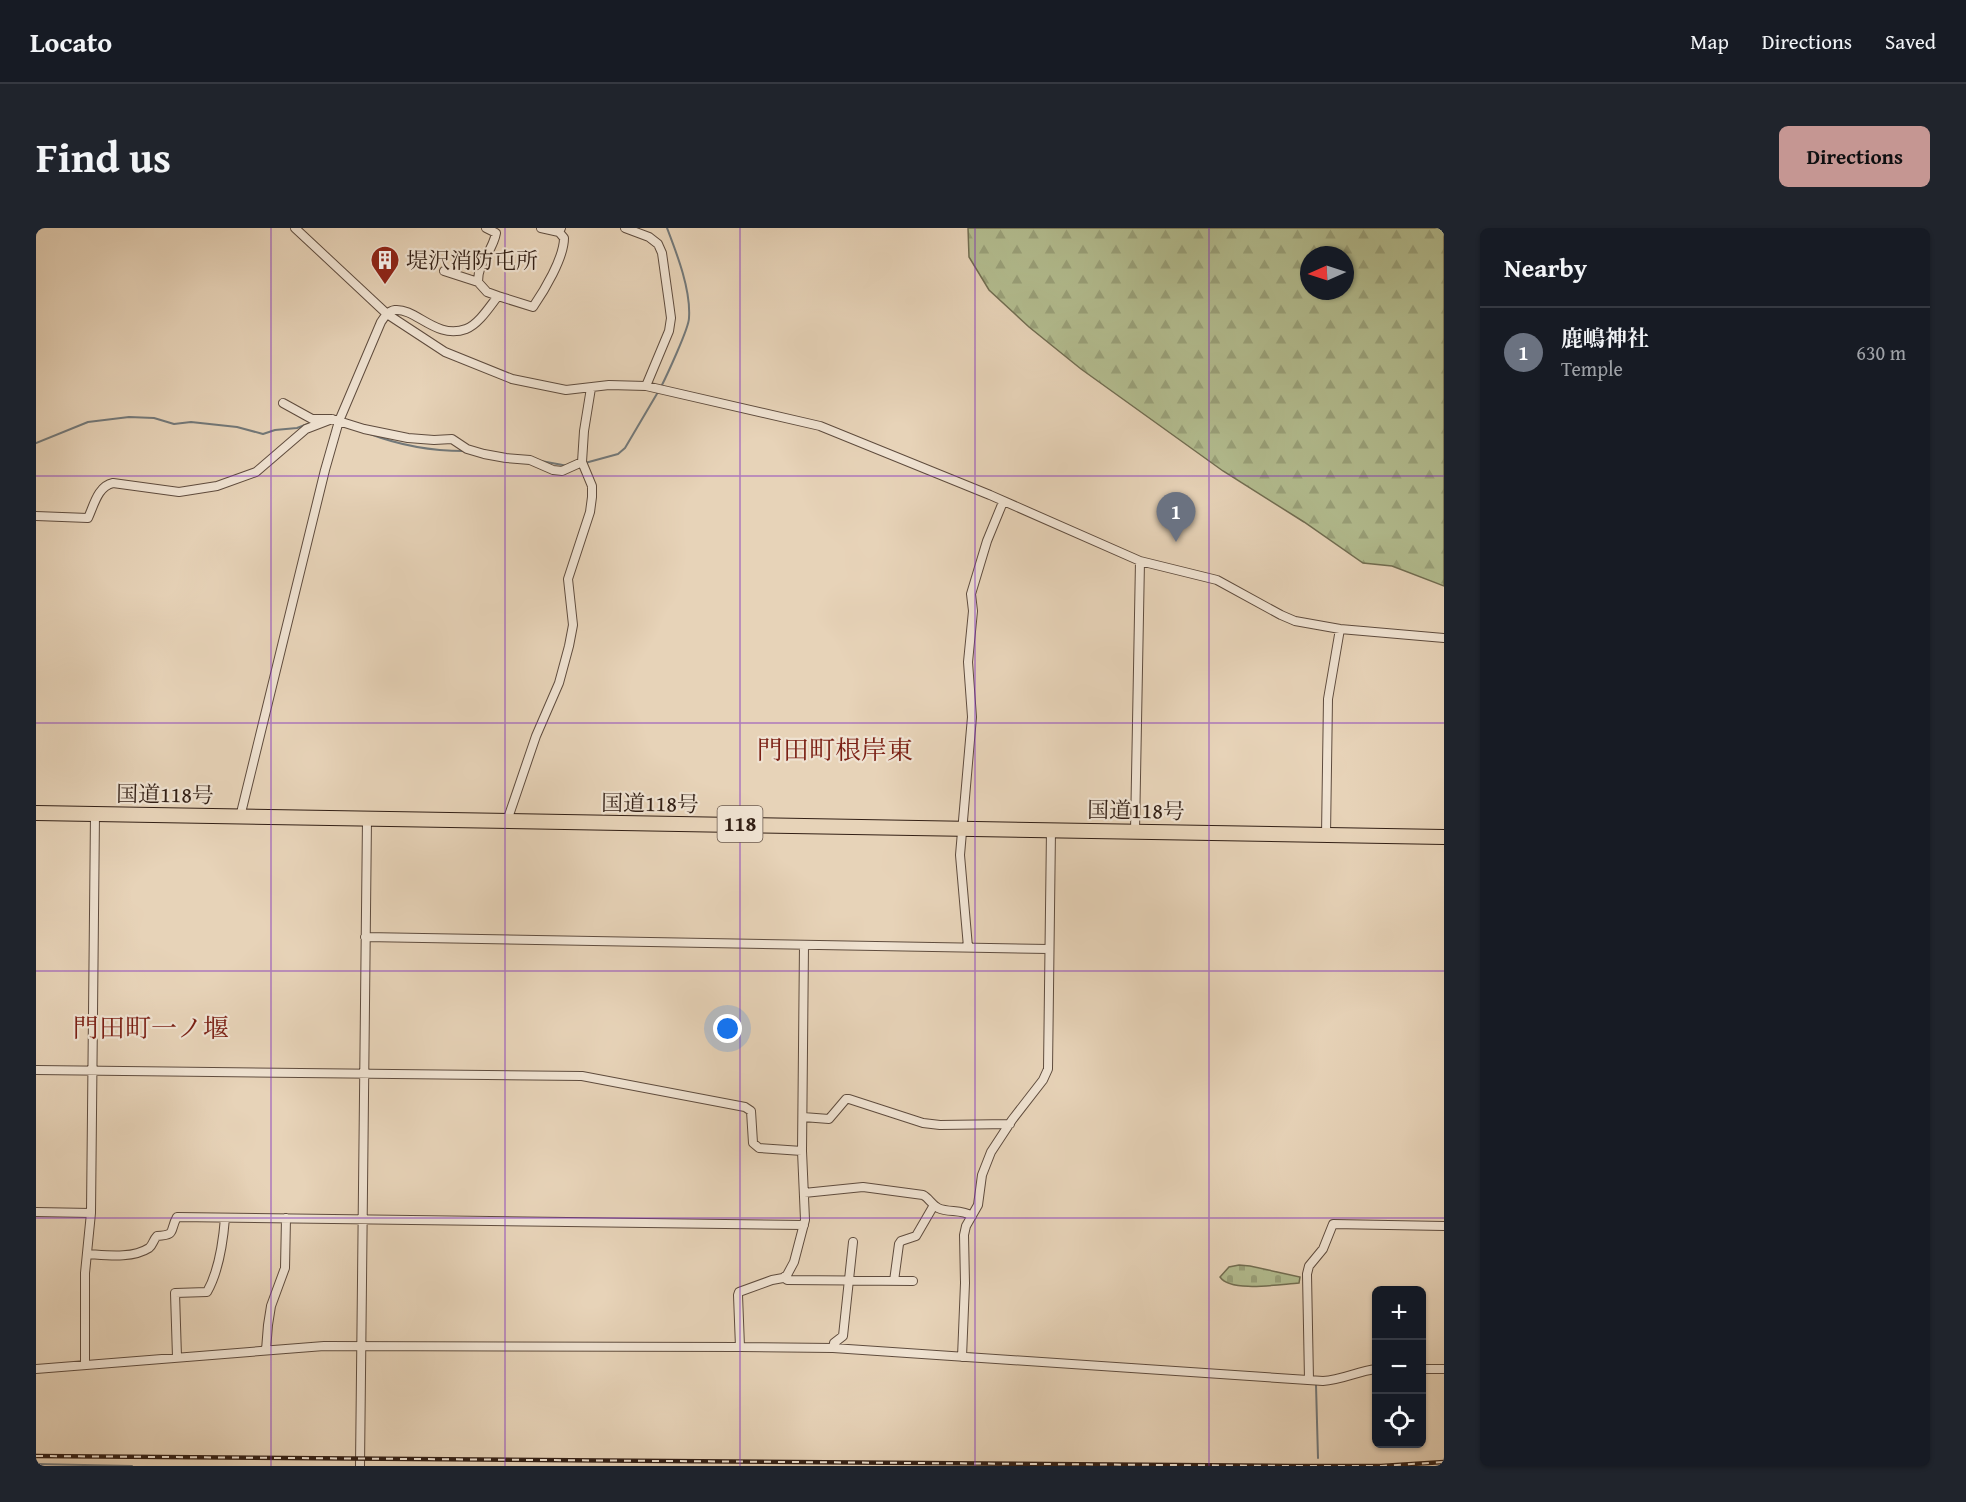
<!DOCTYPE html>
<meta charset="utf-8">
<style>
:root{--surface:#171b24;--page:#20242c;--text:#f1f3f6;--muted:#9ea1a6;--line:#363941;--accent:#c59692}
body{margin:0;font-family:"Gentium Book Plus","Noto Serif JP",serif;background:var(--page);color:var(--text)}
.controls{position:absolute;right:18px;bottom:18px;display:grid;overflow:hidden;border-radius:9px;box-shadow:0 2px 4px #0004}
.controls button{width:54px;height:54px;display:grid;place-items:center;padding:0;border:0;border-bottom:2px solid var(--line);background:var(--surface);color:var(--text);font:30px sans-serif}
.compass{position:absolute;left:1264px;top:18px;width:54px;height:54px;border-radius:50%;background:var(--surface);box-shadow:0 2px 4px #0004;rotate:267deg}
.you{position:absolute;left:692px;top:801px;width:21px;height:21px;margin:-15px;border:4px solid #fff;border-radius:50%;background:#1a73e8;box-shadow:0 0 0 9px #1a73e833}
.badge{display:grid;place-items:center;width:39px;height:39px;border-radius:50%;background:var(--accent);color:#fff;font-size:20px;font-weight:700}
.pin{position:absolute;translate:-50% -50px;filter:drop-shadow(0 2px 3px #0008)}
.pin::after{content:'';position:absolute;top:32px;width:21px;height:18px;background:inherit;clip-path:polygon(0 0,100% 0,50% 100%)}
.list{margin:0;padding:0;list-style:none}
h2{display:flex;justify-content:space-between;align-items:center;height:78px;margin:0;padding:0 24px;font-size:26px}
h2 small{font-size:20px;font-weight:400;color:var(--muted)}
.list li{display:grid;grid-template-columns:39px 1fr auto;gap:18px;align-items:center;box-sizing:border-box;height:90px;padding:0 24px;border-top:2px solid var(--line)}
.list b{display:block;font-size:22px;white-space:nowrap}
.list p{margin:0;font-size:20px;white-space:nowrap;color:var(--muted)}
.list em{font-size:20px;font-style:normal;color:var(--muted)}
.icon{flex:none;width:33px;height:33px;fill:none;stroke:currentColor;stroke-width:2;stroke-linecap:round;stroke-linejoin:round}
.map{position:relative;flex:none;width:1408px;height:1238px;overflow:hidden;border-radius:9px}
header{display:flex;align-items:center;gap:36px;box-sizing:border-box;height:84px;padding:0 30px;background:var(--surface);border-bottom:2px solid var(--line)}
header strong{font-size:28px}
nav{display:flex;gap:33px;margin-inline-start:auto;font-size:21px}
.intro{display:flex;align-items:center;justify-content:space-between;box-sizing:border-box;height:144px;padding:0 36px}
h1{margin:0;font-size:42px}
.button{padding:15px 27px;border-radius:9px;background:var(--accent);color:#111;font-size:21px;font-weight:700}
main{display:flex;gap:36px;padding:0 36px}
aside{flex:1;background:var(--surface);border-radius:9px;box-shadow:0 2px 4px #0004}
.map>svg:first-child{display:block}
</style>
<header>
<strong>Locato</strong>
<nav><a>Map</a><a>Directions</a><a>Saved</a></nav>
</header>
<div class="intro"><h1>Find us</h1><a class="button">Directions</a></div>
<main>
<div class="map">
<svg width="1408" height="1238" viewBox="0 0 1408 1238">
<defs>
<pattern id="forest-firs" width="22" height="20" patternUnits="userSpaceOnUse" patternTransform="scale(1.5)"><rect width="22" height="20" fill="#b3bd90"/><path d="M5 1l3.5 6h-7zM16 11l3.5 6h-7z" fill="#9aa27b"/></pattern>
<pattern id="cemetery-stones" width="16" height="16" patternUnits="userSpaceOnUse" patternTransform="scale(1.5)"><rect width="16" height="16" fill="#b3bd90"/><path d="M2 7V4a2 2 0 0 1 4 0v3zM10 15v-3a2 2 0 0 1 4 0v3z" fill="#9aa27b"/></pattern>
</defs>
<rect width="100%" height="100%" fill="#e7d3b8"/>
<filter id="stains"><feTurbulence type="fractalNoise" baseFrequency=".00333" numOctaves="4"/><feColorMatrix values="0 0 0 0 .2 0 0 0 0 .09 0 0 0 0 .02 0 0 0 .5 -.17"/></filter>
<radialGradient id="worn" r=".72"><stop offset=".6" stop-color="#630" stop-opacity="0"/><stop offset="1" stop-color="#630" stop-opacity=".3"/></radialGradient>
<path fill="url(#forest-firs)" stroke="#726e52" stroke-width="1.5" fill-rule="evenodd" d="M932,0H1408V358L1356,338L1327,335L1268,294L1187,243L1045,141L993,99L953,62L933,29ZM1273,27H1309V63H1273Z"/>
<path fill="url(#cemetery-stones)" stroke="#726e52" stroke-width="1.5" d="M1203,1037L1214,1038L1264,1049L1263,1055C1245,1056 1195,1065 1184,1049L1193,1039Z"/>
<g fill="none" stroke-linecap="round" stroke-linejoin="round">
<path stroke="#727879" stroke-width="2" d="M625,159C630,149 653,100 653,90C655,62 641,26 631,0
M334,206C363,217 397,223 428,223
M0,215L52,194L93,189L118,190L138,196L155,194L201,199L227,206L239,202L261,200L277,194
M505,233L532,238
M549,235L582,226L589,220L622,164
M1280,1157L1282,1230
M0,1236L96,1238"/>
<g stroke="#5f4c3e" stroke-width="10">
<path id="street" d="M259,0L351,86L409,124L476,151L530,162L573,157L610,158L784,198L954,267L1104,333L1181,352L1245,387L1259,393L1304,401L1408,410
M450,0L460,5C456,26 442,32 442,54L451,64L462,68
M505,0L523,4
M589,0L613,9L622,16L626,25L633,75L635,90L633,103L610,158
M408,43L442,54
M247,175L276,191H296L328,201L372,210L398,212L416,211L431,221L448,226L470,230L494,232L517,242L526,243L546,234
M0,288L52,290C58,277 62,258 77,255L143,264L181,258L220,244L270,201L296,191
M204,589L289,242L303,193L345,94C349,88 352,83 359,82C380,80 400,112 430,101C443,96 454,78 462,68L497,79C508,63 528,30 528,10L523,4L525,0
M471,593L500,508L523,455L533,418L537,397L532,351L554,284L556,269V258L546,234L548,203L555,160
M1099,603L1104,333
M1290,607L1292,471L1304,401
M329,709L1013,721
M932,719L924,627L936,489L932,434L937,383L935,366L951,313L967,274
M0,842L546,848L709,879L715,883L717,915L723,920L766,923
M767,889L793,891L810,871H813L887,895L904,897L974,896
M768,965L827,959L887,967C893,970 895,976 902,980C913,985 925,981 936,988
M0,984L55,985
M51,1026C69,1027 96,1031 113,1020C117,1017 117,1012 121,1008C141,1007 133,1003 141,989L768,997
M748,1049L751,1052L877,1053
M858,1053L863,1016L865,1013L880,1008L898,977
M704,1119L702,1067L703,1064L736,1052L747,1050L751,1047L758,1034L769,992L766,923L768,717
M797,1120L798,1115L807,1108L817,1014
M230,1122L232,1097L235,1078L249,1040L250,990
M141,1129L139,1065L171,1064C183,1043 187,1015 189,990
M926,1129L929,1055L928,1007L930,998L942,977L946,947L955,924L976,892L1007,852L1012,841L1015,602
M49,1136V1045L55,985L59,586
M0,1141L288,1118L704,1119L797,1120L1287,1153C1306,1152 1322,1143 1340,1141
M1386,1141H1408
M1273,1152L1271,1046L1273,1038L1287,1021L1297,996L1408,998
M324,1238L331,591"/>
</g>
<g stroke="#321f15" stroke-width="16">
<path id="highway" d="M0,585L1408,609"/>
</g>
<use href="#street" stroke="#efe2d1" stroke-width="8"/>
<use href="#highway" stroke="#e7d3b8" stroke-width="14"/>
<g stroke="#321f15" stroke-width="4.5">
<path id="rail" d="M0,1228L1257,1238H1345L1408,1234"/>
</g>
<use href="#rail" stroke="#efe2d1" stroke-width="2" stroke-dasharray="7" stroke-linecap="butt"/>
</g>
<path fill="none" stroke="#7b2cbf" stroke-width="1.5" stroke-opacity="0.55" d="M235,0V1238M469,0V1238M704,0V1238M939,0V1238M1173,0V1238M0,248H1408M0,495H1408M0,743H1408M0,990H1408"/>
<defs>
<g id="building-pin" transform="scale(1.5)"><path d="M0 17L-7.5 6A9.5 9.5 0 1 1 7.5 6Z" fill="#8f2418" stroke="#efe2d1"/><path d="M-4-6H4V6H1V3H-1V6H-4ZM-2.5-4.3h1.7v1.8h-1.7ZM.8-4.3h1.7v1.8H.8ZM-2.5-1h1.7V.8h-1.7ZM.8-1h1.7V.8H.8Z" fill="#fff"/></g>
</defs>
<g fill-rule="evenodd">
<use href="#building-pin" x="349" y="32"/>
</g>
<g text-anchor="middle" stroke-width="4.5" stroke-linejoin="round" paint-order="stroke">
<rect fill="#efe2d1" stroke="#6b5a4d" stroke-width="1.5" x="681.5" y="578" width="45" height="36" rx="4.5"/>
<g font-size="21" font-weight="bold" fill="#321f15">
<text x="704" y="603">118</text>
</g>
<g font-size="22" fill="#321f15" stroke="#efe2d1" text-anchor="start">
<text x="370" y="40">堤沢消防屯所</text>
</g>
<g font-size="22" fill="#321f15" stroke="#efe2d1">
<text transform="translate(129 566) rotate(1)" y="8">国道118号</text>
<text transform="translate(614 575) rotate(1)" y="8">国道118号</text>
<text transform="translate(1100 582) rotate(1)" y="8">国道118号</text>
</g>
<g font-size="26" fill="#7a1f14" stroke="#efe2d1">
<text x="799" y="531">門田町根岸東</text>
<text x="115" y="809">門田町一ノ堰</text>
</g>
</g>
<rect width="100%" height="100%" filter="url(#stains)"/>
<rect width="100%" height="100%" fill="url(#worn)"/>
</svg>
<div class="controls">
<button>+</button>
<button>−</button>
<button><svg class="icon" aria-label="locate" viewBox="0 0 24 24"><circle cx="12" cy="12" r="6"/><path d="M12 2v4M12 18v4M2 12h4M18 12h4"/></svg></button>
</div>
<svg class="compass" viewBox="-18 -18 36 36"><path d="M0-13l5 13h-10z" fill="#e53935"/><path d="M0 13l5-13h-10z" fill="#9ea1a6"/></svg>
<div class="you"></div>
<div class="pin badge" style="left:1140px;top:314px;background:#6b7280">1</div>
</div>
<aside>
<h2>Nearby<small></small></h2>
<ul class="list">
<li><span class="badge" style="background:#6b7280">1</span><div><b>鹿嶋神社</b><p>Temple</p></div><em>630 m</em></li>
</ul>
</aside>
</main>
